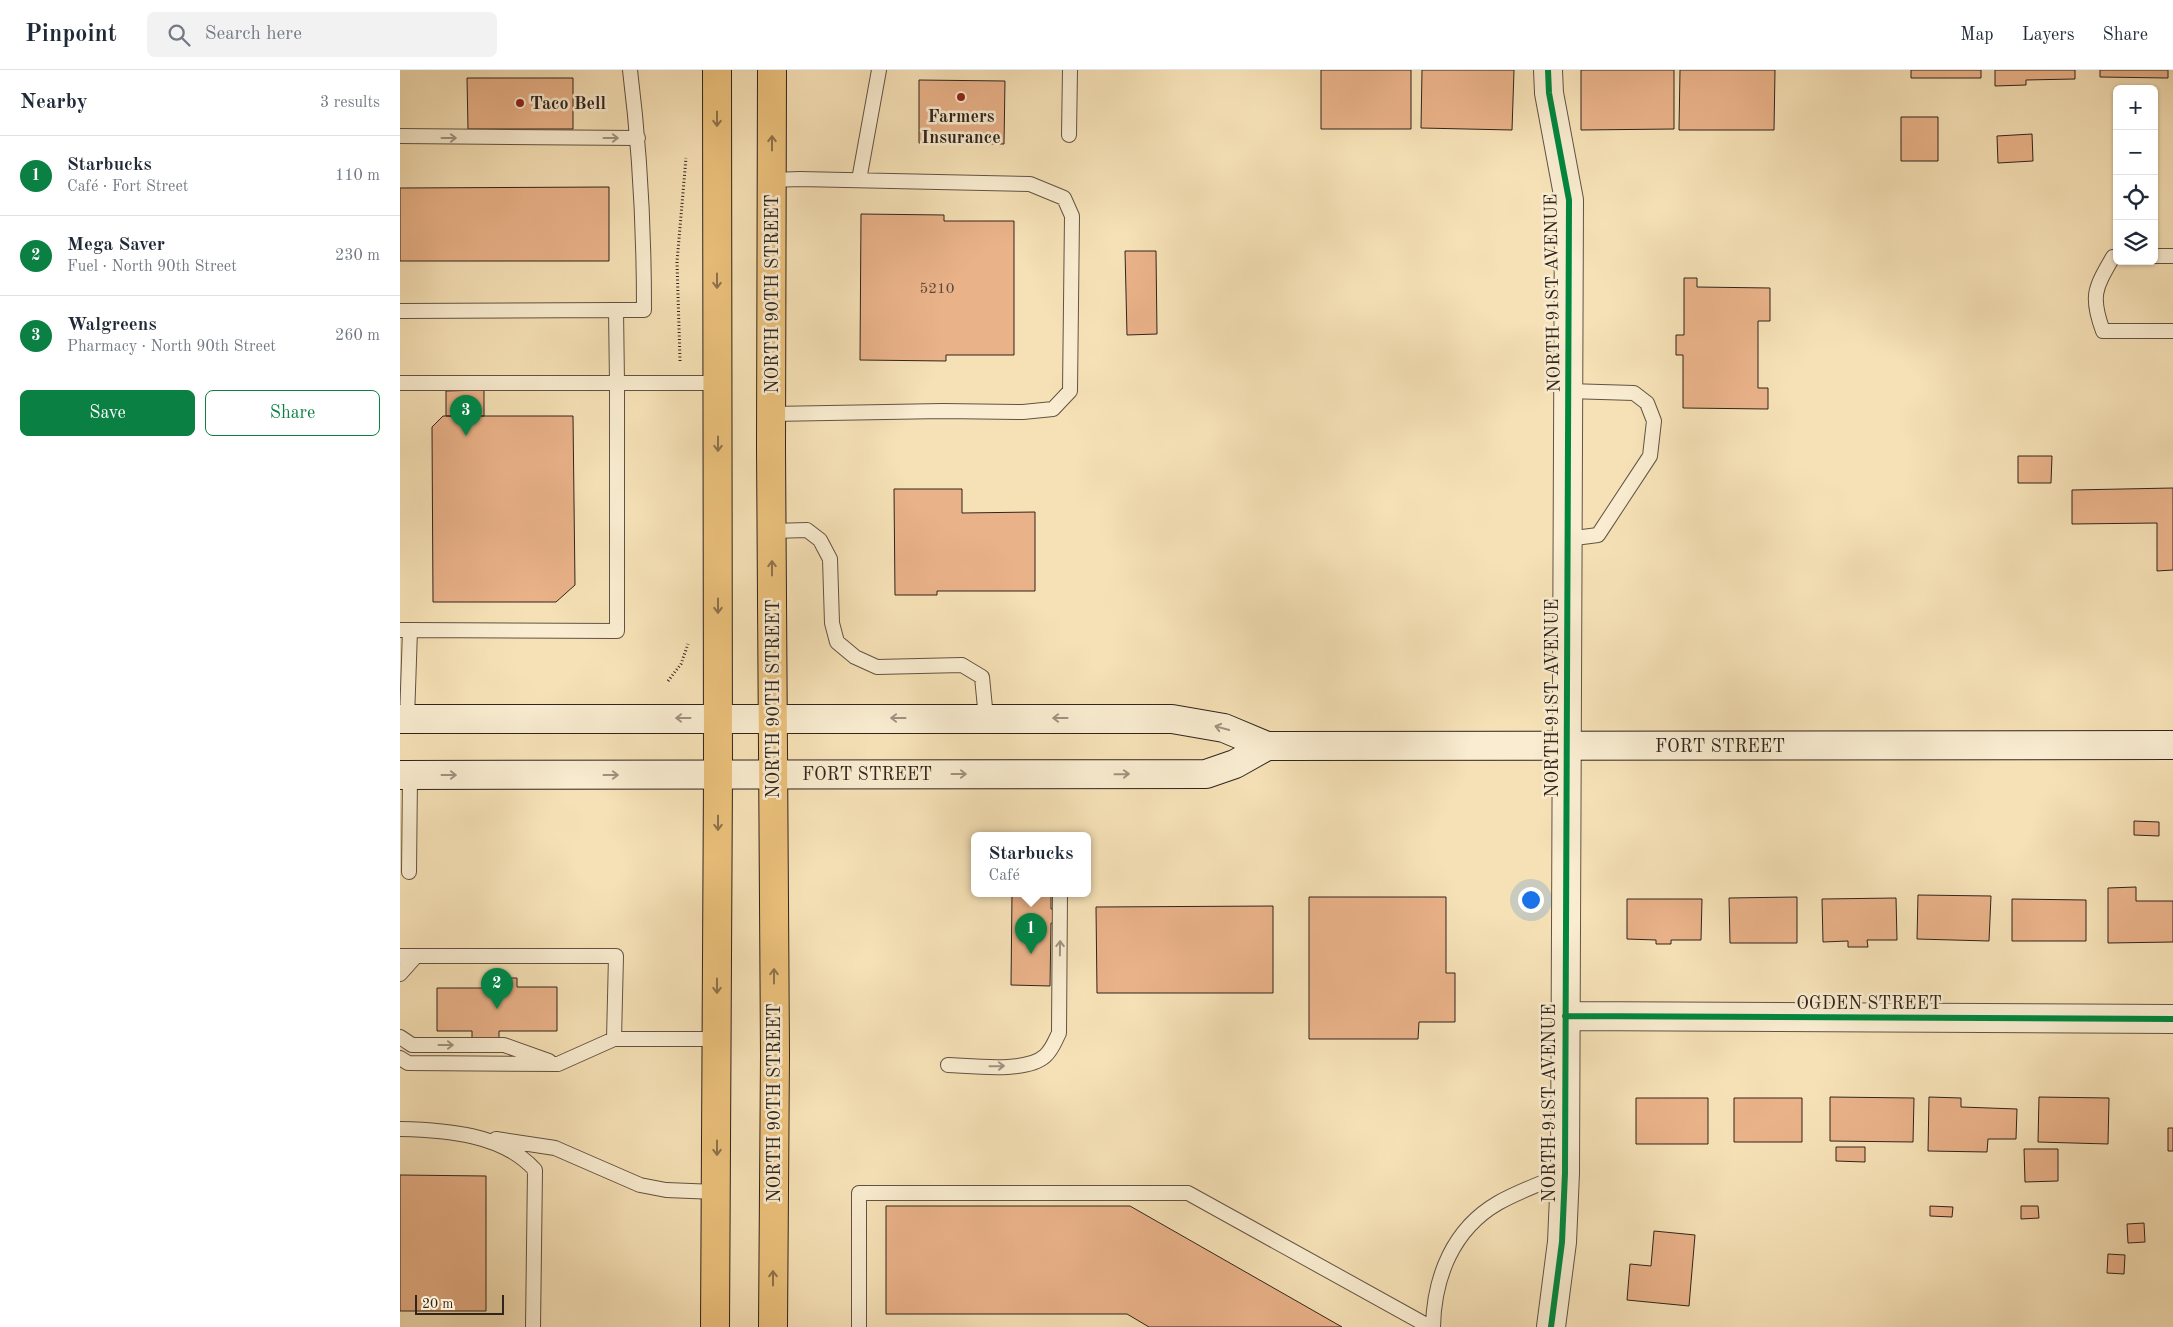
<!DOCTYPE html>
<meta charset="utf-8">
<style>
:root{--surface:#fff;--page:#f2f2f3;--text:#1f2937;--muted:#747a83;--line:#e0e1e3;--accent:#0b8043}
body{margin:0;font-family:"Old Standard TT",serif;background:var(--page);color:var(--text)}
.controls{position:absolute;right:15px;top:15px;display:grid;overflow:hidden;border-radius:8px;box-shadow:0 1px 4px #0004}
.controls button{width:45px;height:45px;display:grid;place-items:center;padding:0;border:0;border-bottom:1px solid var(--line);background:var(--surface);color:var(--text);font:25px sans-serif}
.scale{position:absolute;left:15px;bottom:12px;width:89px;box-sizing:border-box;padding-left:5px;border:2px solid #30241d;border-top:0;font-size:14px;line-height:18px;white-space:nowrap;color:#30241d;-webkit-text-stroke:4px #f9ecd0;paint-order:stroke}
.you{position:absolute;left:1130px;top:829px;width:18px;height:18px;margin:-12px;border:4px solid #fff;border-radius:50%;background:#1a73e8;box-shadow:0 0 0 8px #1a73e833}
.badge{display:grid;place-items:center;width:32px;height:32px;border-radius:50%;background:var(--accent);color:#fff;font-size:16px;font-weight:700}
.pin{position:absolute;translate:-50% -41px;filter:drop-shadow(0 1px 2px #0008)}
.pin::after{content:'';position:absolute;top:26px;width:18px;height:15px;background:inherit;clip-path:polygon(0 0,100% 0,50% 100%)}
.popup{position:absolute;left:571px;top:762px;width:120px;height:65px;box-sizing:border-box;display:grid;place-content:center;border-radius:8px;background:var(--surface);filter:drop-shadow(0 1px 4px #0005);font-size:16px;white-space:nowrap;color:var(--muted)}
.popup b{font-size:19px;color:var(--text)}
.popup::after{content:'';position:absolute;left:50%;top:100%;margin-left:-10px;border:10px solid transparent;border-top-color:var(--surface)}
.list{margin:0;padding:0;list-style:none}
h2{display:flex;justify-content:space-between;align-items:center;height:65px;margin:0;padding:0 20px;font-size:21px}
h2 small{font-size:16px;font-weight:400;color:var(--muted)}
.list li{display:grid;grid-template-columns:32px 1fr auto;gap:15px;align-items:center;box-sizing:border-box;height:80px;padding:0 20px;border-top:1px solid var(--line)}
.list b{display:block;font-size:19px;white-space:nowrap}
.list p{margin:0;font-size:16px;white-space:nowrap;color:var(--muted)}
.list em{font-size:16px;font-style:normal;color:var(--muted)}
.actions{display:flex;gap:10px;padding:15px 20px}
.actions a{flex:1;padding:11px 0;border:1px solid var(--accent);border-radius:8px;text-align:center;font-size:18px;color:var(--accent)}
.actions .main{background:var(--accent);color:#fff}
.icon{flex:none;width:28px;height:28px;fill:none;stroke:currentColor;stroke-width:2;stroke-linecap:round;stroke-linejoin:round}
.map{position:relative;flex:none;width:1773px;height:1257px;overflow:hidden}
header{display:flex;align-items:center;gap:30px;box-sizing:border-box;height:70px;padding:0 25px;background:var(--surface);border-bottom:1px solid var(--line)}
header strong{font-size:24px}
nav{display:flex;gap:28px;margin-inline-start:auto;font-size:18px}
.search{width:350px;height:45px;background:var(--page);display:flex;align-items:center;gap:12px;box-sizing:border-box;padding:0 18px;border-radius:8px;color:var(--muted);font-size:19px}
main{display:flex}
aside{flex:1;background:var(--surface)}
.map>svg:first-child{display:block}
</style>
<header>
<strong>Pinpoint</strong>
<div class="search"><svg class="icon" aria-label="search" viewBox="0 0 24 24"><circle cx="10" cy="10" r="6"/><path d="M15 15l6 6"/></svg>Search here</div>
<nav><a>Map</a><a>Layers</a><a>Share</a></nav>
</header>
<main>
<aside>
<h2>Nearby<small>3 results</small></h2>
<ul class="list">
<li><span class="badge">1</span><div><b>Starbucks</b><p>Café · Fort Street</p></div><em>110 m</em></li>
<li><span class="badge">2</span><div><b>Mega Saver</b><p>Fuel · North 90th Street</p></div><em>230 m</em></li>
<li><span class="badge">3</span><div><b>Walgreens</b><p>Pharmacy · North 90th Street</p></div><em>260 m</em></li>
</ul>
<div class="actions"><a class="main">Save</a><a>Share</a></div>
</aside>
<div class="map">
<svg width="1773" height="1257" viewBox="0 0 1773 1257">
<rect width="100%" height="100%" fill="#f6e1b6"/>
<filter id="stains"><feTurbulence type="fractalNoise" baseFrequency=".004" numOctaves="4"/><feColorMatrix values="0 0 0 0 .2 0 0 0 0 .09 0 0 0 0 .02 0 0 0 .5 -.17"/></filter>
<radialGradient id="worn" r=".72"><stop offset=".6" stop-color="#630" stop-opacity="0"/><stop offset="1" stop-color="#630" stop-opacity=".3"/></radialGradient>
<path fill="#eab289" stroke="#30241d" d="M921,0H1011V59H921Z
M1022,0H1114L1112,60L1021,58Z
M1181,0H1274V59L1181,60Z
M1280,0H1375L1374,60H1279Z
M1511,0H1581V8H1511Z
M1595,0H1675V9L1626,10V15L1595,16Z
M1700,0H1768V8L1700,7Z
M67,8H173V59H68Z
M519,10L605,11L604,74L519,73Z
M1501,47H1538V91H1501Z
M1632,64L1633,91L1598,93L1597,66Z
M209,117V191H0V118Z
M461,144L544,145V151H614V285H546V291L460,290Z
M725,181H756L757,264L727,265Z
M1284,208H1297V217L1370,218V251H1358V318H1368V339L1283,338V285H1276V265H1284Z
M84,320V346H46V321Z
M43,346H173L175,515L156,532H33L32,357Z
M1618,386H1652L1651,413H1618Z
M1773,418V500L1757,501V453L1672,454V420Z
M494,419H562V443L635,442V521H537V525H495Z
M1734,751L1759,752V766L1734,765Z
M1736,817V831H1773V872L1708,873V818Z
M612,823H651V839H659L658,853H651L650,916L611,915Z
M1518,825L1591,826L1589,871L1517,869Z
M909,827H1046V903H1055V952H1019L1018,969H909Z
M1397,827V873H1330L1329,828Z
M1496,828L1497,870H1467L1468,877H1448V871L1423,872L1422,829Z
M1227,829H1302L1301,870H1271V874H1256V870L1227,869Z
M1612,829L1686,830V871H1612Z
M873,836V923H697L696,837Z
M89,908H117V917H157V961H99V969H72V961H37V918H89Z
M1430,1027L1514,1028L1513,1072L1430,1071Z
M1529,1027L1561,1028V1037L1617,1039L1616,1069H1588L1587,1082L1528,1081Z
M1639,1027L1709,1028L1708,1074L1638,1072Z
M1236,1028H1308V1074H1236Z
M1334,1028H1402V1072H1334Z
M1768,1058H1773V1081H1768Z
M1436,1077H1465V1092L1436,1091Z
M1624,1079H1658V1111L1625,1112Z
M0,1105L86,1106V1241H0Z
M486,1136H730L942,1257H749L727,1244H486Z
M1530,1136L1553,1137L1552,1147L1530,1146Z
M1621,1136H1638L1639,1148L1621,1149Z
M1744,1153L1745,1172L1728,1173L1727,1154Z
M1254,1161L1295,1165L1289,1236L1227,1230L1230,1194L1251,1196Z
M1708,1184L1725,1185L1724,1204L1707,1203Z"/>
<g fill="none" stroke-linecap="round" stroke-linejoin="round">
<g stroke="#625343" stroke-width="16">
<path id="lane" d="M230,0C240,80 244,159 244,240H216L217,313H318
M669,65L670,0
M0,66L238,68
M459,110L479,0
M1754,186H1773
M1717,187H1713C1695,218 1690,226 1703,261H1773
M0,241L216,240
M0,313H217V561L10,560
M371,344L543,341L623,342L653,339L670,321L672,146L664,128L630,114L400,109L372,110
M372,461L407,460L420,470L430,489L432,553L437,572L455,587L477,597L562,595L582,607L586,648
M1167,469L1198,465L1250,386L1254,351L1247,333L1234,323L1168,321
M0,560H10L7,649
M9,802L10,706
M0,886H216L214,969
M0,904L16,886
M0,967L12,975H104L149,991
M0,988L8,993L158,994L214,969H317
M548,995C573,996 626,1003 645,986C652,980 655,971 659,963L660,823
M0,1059C46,1060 103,1064 135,1100L133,1257
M96,1069L155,1078L240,1115L266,1120L316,1122
M459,1257V1123H788L1030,1257
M1033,1257C1034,1207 1053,1159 1098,1133C1119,1121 1143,1113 1165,1103"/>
</g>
<g stroke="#625343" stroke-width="30">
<path id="street" d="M1148,0L1149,23L1169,130L1165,1103L1162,1172L1151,1257
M1165,946L1773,949"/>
</g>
<g stroke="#30241d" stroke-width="30">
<path id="secondary" d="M0,649H772L824,658L867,676L1773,675
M0,705L806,704L835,694L867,676"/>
</g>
<g stroke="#30241d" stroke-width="30">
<path id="primary" d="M372,0L371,378L375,985L373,1257
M315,1257L318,705L317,0"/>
</g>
<path stroke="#30241d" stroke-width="3" stroke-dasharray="1 2.5" stroke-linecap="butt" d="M280,291L277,192L286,88
M268,611L281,594L288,574"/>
<use href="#lane" stroke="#f9ecd0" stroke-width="14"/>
<use href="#street" stroke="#f9ecd0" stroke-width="28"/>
<use href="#secondary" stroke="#f9ecd0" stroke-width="28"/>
<use href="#primary" stroke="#ebc07b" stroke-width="28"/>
<g stroke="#f9ecd0" stroke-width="9">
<path id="cycleway" d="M1148,0L1149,23L1169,130L1165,1103L1162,1172L1151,1257
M1165,946L1773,949"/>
</g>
<use href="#cycleway" stroke="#00873e" stroke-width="6"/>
</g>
<defs><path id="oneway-shaft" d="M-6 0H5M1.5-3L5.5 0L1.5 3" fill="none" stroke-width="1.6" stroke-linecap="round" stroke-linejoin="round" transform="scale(1.25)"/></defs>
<g stroke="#8e724c">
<use href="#oneway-shaft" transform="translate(317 49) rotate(90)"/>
<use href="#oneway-shaft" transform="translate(372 73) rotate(-90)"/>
<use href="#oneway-shaft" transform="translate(317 211) rotate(90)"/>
<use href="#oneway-shaft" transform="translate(318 374) rotate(90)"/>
<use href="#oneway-shaft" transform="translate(372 498) rotate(-90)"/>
<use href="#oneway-shaft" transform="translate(318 536) rotate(90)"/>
<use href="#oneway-shaft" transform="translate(318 753) rotate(90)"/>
<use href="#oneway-shaft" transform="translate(374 906) rotate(-90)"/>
<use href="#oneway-shaft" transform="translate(317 916) rotate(90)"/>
<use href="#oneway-shaft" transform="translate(317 1078) rotate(90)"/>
<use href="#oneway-shaft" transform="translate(373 1208) rotate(-90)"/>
</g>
<g stroke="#9f927f">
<use href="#oneway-shaft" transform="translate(49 68)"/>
<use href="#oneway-shaft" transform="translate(211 68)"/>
<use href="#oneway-shaft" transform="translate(283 648) rotate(180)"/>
<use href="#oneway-shaft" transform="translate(498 648) rotate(180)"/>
<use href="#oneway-shaft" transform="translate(660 648) rotate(-180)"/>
<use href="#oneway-shaft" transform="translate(822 658) rotate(-165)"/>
<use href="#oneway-shaft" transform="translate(559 704)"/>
<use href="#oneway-shaft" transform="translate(722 704) rotate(-1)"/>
<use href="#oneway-shaft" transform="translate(49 705)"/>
<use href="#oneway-shaft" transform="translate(211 705)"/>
<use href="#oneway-shaft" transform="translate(660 878) rotate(-89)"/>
<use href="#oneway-shaft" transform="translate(46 975)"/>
<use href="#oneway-shaft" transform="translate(597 996) rotate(-1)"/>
</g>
<g fill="#8f2418" stroke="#f9ecd0" stroke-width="2">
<circle cx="561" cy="27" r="5"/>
<circle cx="120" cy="33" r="5"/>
</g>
<g text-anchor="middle" stroke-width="5" stroke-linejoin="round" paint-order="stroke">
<g font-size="15" fill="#5e4838">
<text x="537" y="223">5210</text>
</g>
<g font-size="18" font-weight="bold" fill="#30241d" stroke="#f9ecd0" text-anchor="start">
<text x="130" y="39">Taco Bell</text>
<text x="561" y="52" text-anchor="middle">Farmers<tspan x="561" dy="21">Insurance</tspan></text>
</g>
<g font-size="18" fill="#30241d" stroke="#f9ecd0">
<text transform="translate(1152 223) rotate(-91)" y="6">NORTH 91ST AVENUE</text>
<text transform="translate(372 224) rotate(-90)" y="6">NORTH 90TH STREET</text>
<text transform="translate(1152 628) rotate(-90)" y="6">NORTH 91ST AVENUE</text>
<text transform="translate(373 629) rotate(-90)" y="6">NORTH 90TH STREET</text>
<text x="1320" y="682">FORT STREET</text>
<text x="467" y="710">FORT STREET</text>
<text x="1469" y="939">OGDEN STREET</text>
<text transform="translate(374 1033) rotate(-90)" y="6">NORTH 90TH STREET</text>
<text transform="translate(1149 1033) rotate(-90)" y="6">NORTH 91ST AVENUE</text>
</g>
</g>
<rect width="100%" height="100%" filter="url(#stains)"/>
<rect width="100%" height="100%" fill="url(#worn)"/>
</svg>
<div class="controls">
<button>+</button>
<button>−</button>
<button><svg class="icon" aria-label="locate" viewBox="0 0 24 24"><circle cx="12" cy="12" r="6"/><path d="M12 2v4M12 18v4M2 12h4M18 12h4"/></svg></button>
<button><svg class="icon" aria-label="layers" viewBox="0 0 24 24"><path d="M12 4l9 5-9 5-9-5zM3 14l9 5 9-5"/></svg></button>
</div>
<div class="scale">20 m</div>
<div class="you"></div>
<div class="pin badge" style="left:631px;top:884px">1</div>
<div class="popup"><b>Starbucks</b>Café</div>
<div class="pin badge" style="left:97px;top:939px">2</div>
<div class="pin badge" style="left:66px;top:366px">3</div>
</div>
</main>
